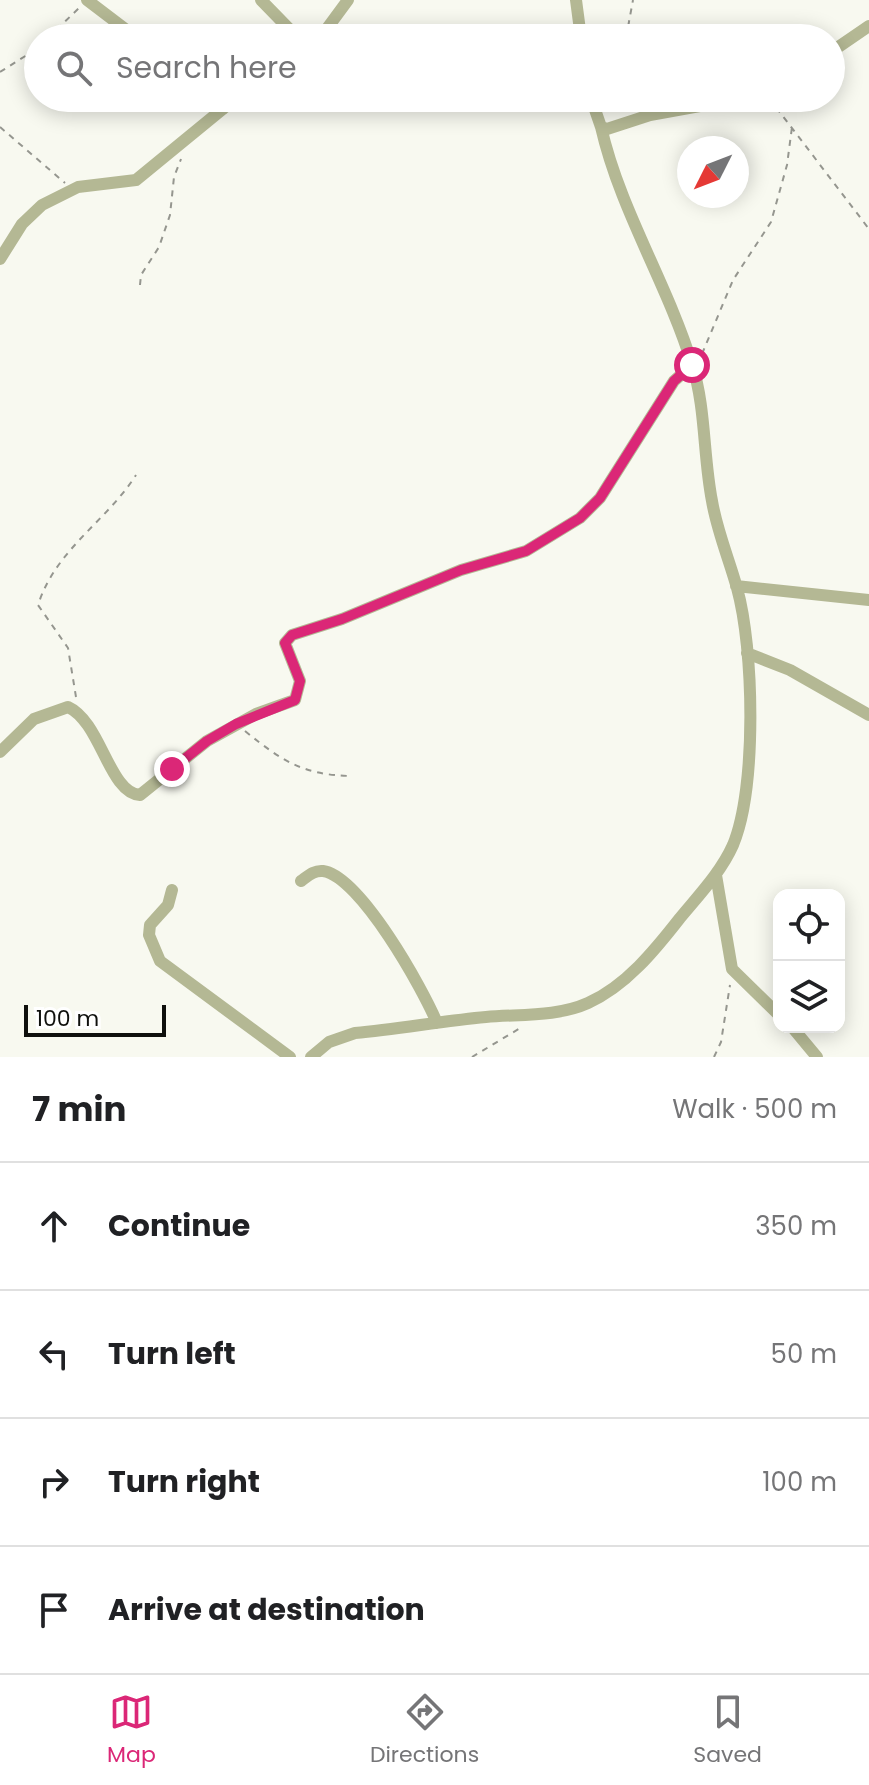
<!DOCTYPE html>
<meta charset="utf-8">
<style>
:root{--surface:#fff;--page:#f2f2f2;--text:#202124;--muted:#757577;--line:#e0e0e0;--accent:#db2777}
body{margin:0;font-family:Poppins,sans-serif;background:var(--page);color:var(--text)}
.controls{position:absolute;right:24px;bottom:24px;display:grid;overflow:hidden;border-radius:16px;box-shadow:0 4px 20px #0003}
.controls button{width:72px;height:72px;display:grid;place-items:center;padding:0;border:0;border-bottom:2px solid var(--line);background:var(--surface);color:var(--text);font:40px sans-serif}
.compass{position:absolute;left:677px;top:136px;width:72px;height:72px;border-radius:50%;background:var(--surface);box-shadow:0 4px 20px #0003;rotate:228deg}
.scale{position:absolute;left:24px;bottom:20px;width:142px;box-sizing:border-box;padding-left:8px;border:4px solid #0f100d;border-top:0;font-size:22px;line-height:28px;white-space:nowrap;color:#0f100d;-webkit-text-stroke:6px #fff;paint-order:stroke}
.stop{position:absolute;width:24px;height:24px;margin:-18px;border:6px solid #db2777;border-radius:50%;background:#fff}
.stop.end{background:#db2777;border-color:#fff;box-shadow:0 2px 8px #0008}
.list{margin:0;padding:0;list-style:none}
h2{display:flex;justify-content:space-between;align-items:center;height:104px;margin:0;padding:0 32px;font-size:34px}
h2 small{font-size:26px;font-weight:400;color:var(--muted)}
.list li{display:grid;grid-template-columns:52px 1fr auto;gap:24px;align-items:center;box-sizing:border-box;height:128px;padding:0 32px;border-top:2px solid var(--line)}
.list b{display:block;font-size:30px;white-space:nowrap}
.list em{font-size:26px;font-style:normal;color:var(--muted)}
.icon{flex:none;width:44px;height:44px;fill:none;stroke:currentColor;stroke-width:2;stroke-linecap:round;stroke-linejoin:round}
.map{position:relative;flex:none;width:869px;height:1057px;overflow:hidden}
.search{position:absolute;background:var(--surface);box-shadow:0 4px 20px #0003;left:24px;right:24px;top:24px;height:88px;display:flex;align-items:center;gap:20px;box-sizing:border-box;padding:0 28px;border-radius:44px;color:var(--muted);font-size:30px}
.sheet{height:616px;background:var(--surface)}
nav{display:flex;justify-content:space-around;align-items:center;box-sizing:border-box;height:112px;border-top:2px solid var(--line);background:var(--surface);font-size:22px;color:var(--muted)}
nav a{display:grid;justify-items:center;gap:4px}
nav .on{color:var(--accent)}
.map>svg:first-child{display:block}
</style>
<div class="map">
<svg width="869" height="1057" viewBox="0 0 869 1057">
<rect width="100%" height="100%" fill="#f8f9f0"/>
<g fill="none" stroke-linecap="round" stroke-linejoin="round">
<path stroke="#95968f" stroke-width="2" stroke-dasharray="6 6" stroke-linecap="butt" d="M48,38L79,8
M626,38L633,0
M0,72L38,48
M769,98L869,229
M0,127L65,183
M140,285L141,275L159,247L170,215L174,177L181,159
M702,354L733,280L771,222L787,165L792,127
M76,697L68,648L38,605C56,549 106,522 136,475
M245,731C282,761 303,775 351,776
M472,1057L522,1027
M714,1057L721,1042L730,985"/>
<path stroke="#b4b894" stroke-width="12" d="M87,0L137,38
M261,0L298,38
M576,0L581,38
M320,38L348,0
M831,52L869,26
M204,98L223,109
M591,98L601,127L607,129L650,115L744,98
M0,259L22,224L42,205L78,187L136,180L236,98
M736,586L869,600
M747,653L790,670L869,715
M0,752L34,719L68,707C101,722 109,793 140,795L207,741L256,714L295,700L300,681L285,643L292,635L342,619L461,570L526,551L580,518L600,498L674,381L692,365
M716,875L732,969L779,1015
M301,881C308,876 314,870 323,871C360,876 423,989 437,1023
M172,890L168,905L150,925L149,935L160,961L290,1057
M792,1027L817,1057
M311,1057L329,1042L355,1033C399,1029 442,1021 486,1017C519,1014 557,1017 588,1003C626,986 655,950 680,918C699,895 721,872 733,845C757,787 754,649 737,588C729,559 717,531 712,501C703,455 706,408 692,364C667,283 620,210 601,127"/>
</g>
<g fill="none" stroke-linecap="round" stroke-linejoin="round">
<path stroke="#db2777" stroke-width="10" d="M172,769L207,741L236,724L295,700L300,681L285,643L292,635L342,619L461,570L526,551L580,518L600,498L674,381L692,365"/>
</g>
</svg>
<div class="controls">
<button><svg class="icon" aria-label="locate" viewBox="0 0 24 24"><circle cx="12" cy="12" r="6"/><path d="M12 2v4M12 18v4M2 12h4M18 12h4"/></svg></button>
<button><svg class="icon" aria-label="layers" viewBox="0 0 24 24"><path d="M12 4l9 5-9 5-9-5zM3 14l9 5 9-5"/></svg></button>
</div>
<svg class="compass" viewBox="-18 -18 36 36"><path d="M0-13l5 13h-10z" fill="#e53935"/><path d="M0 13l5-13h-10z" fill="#757577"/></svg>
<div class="scale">100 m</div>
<div class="stop" style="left:692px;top:365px"></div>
<div class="stop end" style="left:172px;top:769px"></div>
<div class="search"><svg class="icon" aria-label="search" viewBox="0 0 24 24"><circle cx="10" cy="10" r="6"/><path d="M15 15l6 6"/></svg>Search here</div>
</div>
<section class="sheet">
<h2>7 min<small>Walk · 500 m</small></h2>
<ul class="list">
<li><svg class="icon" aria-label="ahead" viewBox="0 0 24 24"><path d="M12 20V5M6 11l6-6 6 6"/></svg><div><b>Continue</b></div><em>350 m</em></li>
<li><svg class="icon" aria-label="left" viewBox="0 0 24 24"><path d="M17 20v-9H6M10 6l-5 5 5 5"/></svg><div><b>Turn left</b></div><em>50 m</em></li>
<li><svg class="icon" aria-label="right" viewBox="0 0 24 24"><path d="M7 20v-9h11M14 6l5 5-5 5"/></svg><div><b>Turn right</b></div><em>100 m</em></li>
<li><svg class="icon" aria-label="arrive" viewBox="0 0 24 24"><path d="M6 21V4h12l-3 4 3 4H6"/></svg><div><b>Arrive at destination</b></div></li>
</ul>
</section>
<nav>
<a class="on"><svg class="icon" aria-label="map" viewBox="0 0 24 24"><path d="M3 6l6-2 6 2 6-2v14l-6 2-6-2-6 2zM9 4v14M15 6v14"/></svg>Map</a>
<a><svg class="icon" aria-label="directions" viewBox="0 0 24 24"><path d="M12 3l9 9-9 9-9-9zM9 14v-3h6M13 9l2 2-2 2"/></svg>Directions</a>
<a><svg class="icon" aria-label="saved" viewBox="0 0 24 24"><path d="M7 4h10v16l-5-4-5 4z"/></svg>Saved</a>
</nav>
